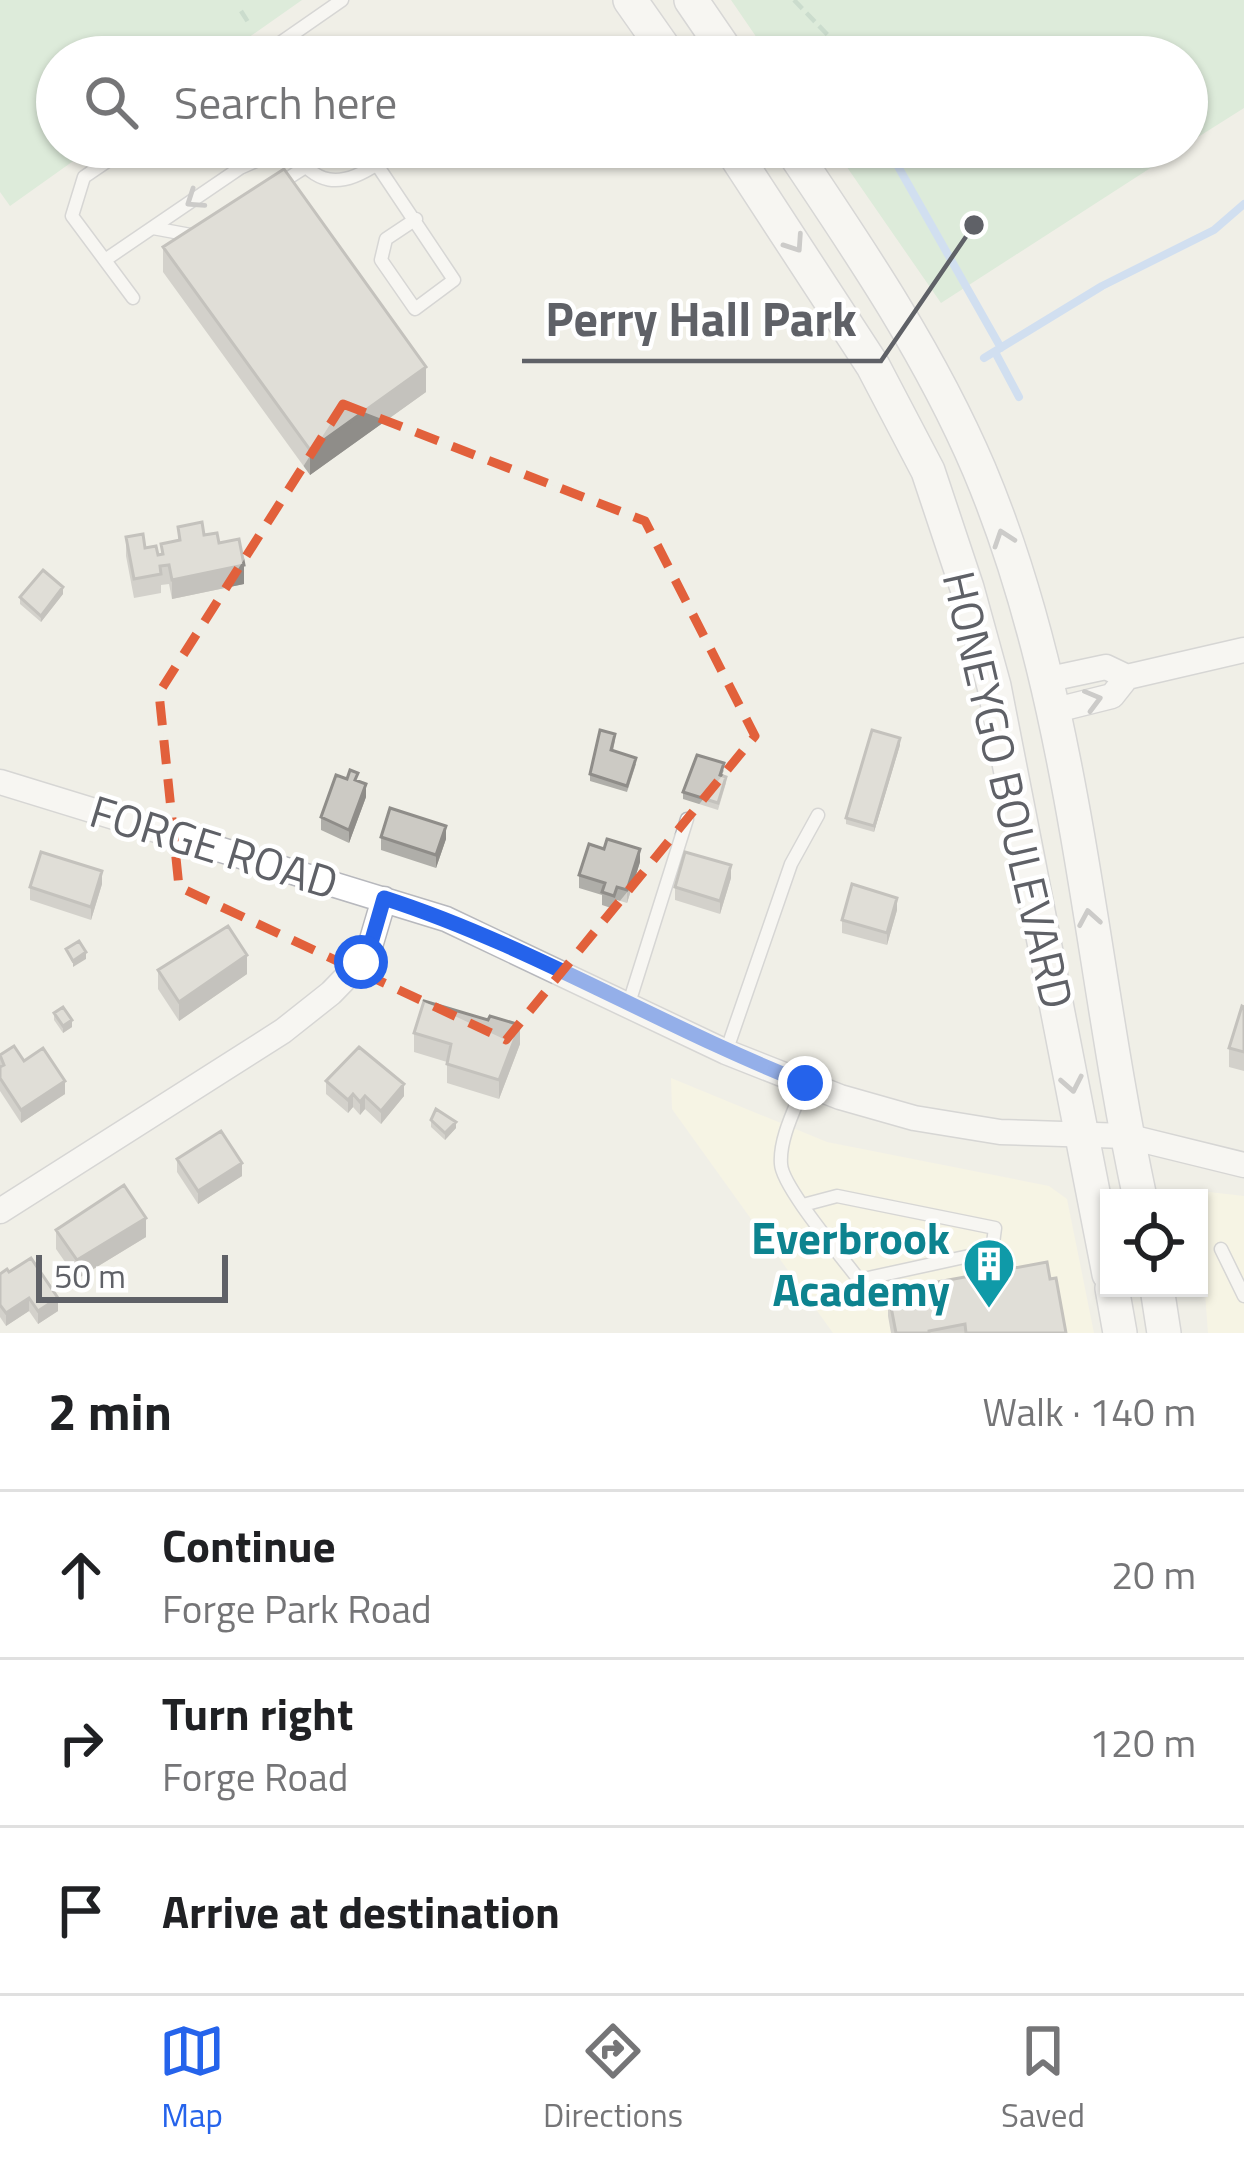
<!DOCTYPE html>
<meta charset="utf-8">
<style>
:root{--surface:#fff;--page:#f6f6f6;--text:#202124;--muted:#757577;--line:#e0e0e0;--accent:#2563eb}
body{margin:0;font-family:"Titillium Web",sans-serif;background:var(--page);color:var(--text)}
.controls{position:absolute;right:36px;bottom:36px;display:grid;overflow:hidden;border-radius:0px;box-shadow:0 3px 9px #0004}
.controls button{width:108px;height:108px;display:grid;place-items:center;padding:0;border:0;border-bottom:3px solid var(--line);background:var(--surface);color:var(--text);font:60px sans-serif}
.scale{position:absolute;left:36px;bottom:30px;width:192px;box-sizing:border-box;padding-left:12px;border:6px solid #5f6167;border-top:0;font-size:33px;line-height:42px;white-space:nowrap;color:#5f6167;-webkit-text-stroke:9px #fff;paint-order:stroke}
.stop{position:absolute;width:36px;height:36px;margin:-27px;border:9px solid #2563eb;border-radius:50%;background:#fff}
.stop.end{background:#2563eb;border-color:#fff;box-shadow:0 3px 12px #0008}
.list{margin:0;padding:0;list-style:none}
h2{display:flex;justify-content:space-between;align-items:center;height:156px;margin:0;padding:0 48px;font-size:51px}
h2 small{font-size:39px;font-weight:400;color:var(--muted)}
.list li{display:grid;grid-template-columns:78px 1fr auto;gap:36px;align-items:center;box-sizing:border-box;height:168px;padding:0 48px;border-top:3px solid var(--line)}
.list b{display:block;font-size:45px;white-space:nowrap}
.list p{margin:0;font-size:39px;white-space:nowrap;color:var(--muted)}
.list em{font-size:39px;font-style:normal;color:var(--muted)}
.icon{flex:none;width:66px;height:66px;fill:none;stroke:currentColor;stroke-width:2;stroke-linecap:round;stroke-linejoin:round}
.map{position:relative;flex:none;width:1244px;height:1333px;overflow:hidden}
.search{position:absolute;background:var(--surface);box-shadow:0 3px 9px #0004;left:36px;right:36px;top:36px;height:132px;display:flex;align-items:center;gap:30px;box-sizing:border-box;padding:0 42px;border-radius:66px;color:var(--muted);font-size:45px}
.sheet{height:660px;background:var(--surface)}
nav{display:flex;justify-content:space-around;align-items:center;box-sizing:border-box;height:168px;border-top:3px solid var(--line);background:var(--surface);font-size:33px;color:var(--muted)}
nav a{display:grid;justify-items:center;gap:6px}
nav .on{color:var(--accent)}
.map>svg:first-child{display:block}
</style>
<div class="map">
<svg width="1244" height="1333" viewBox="0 0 1244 1333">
<rect width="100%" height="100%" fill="#f0efe7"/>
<path fill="#fdfae0" d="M671,1078L827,1142L1049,1186L1067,1199L1094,1333H833L672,1109Z
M1209,1192L1244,1196V1333H1208L1198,1198Z"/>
<path fill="#c5e6ca" d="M0,0H302L221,57H57V147H93L10,206L0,192Z
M731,0H1244V108L1187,144V57H770Z
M833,147H1183L941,303Z"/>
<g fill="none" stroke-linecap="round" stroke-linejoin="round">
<path stroke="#accdfb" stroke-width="8" d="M887,147L1001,348
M995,352L1019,397
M984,358L1102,286L1214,230L1244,204"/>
<g stroke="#b7b8bd" stroke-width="15">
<path id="lane" d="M290,37L303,57
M260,57L342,0
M128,147L84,177L72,216L133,298
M290,147C315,186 340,189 377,164
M365,147L454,280L415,309L381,260L386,239L416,219
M279,184L304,168
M153,228L196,236
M105,260L240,168L287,147
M629,1003L687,819
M726,1052L791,864L818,815
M803,1205L837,1196L995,1228L992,1251L859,1280C843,1258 782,1187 781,1164C779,1138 796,1107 805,1083
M1221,1249L1244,1296"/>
</g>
<g stroke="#b7b8bd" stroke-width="27">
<path id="street" d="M1045,680L1106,667L1127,677
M1052,711L1112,696L1127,677L1244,650
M0,782L446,919L726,1052L840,1097L914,1118L1000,1132L1126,1136L1244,1165
M0,1211L283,1031L331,993L361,962L371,943L384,899"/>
</g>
<g stroke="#b9bac0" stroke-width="36">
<path id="secondary" d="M630,0L670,57
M691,0L730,57
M730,147L873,366L928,471L967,588L994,686L1109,1274
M790,147C860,251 930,354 979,469C1076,699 1088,956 1140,1198
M1112,1288L1120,1333
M1157,1288L1164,1333"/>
</g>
<path stroke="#9dc5ae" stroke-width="4.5" stroke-dasharray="12 6" stroke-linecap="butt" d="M794,0L849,57
M241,11L248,22"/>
<use href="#lane" stroke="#fff" stroke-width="12"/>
<use href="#street" stroke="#fff" stroke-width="24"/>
<use href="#secondary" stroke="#fff" stroke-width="33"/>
</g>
<path fill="#afaea9" d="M163,247L426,392L310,475L163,272Z
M178,527L204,535L219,543L244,584L172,599L169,584L161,585V593L134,598L126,556V537L158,555L161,554V544L178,540Z
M63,594L41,622L20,604V597Z
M615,740L613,751L636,764L627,792L590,781V774Z
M900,745L874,832L846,824V818Z
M724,770L722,775L726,783L718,810L683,799V792Z
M347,779L358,781L366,797L349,843L321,830V817Z
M381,837L446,839L436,868L381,850Z
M640,862L627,903L617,900L614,909L602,905V895L579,888V875Z
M731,878L720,914L675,900V887Z
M102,884L91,920L30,900V887Z
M897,910L887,945L842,933V920Z
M158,970L247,974L179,1021L158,989Z
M1244,1007V1071L1229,1067V1048Z
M54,1013L72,1027L63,1033L54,1020Z
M414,1033L520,1044L499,1099L447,1083V1062L414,1052Z
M0,1055L65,1094L21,1123L0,1091Z
M326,1081L404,1096L381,1124L365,1109L360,1115L353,1107L348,1113L326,1094Z
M431,1120L456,1128L445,1140L431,1127Z
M177,1159L242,1176L198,1204L177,1172Z
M56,1230L146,1237L77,1279L56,1249Z
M9,1272L58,1311L38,1324L29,1311L6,1326L0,1317V1274Z
M1050,1279L1066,1333H891L888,1316V1291Z"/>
<path fill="#8f8d89" d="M426,367V392L310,475V450Z
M244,565V584L172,599V580Z
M63,587V594L41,622V616Z
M900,738V745L874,832V826Z
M366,784V797L349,843V830Z
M446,826V839L436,868V855Z
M640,849V862L627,903V890Z
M731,865V878L720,914V901Z
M102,871V884L91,920V907Z
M897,898V910L887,945V933Z
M86,952V959L73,967V961Z
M247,955V974L179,1021V1002Z
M72,1020V1027L63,1033V1026Z
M520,1025V1044L499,1099V1080Z
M65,1081V1094L21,1123V1110Z
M404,1084V1096L381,1124V1111Z
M353,1094V1107L348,1113V1100Z
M365,1096V1109L360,1115V1102Z
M456,1122V1128L445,1140V1133Z
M242,1163V1176L198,1204V1191Z
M146,1218V1237L77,1279V1260Z
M29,1298V1311L6,1326V1313Z
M58,1298V1311L38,1324V1311Z"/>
<path fill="#cccac4" stroke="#8f8d89" stroke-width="3" d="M284,169L426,367L310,450L163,247Z
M202,522L204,535L217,533L219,543L239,539L244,565L172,580L169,565L160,566L161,574L134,579L126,537L143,534L145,548L156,546L158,555L163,554L161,544L180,540L178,527Z
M43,570L63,587L41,616L20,597Z
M600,730L615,734L611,750L636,758L627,786L590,774Z
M872,730L900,738L874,826L846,818Z
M697,755L724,763L720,775L726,777L718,803L683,792Z
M350,770L358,773L355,780L366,784L349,830L321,817L336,775L347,779Z
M390,808L446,826L436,855L381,837Z
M607,839L640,849L627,890L617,887L614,896L602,892L605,883L579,875L589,844L604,849Z
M41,852L102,871L91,907L30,887Z
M685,852L731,865L720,901L675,887Z
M852,884L897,898L887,933L842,920Z
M228,926L247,955L179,1002L158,970Z
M79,941L86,952L73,961L66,949Z
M424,1001L488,1020L490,1016L520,1025L499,1080L447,1064L451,1044L414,1033Z
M1242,1006L1244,1007V1052L1229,1048Z
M63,1007L72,1020L63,1026L54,1013Z
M14,1046L24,1061L43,1048L65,1081L21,1110L0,1078V1067L4,1065L0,1055Z
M359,1047L404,1084L381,1111L365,1096L360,1102L353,1094L348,1100L326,1081Z
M436,1109L456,1122L445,1133L431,1120Z
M221,1131L242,1163L198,1191L177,1159Z
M124,1185L146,1218L77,1260L56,1230Z
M31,1258L58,1298L38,1311L29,1298L6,1313L0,1305V1274L7,1269L9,1272Z
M1047,1262L1050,1279L1056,1278L1066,1333H966L965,1324L929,1331V1333H896L888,1291Z"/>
<defs><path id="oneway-chevron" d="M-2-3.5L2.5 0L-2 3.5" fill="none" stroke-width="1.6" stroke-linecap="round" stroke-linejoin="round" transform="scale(3)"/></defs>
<g stroke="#9fa0a4">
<use href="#oneway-chevron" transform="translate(194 200) rotate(146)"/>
<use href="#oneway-chevron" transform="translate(795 244) rotate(56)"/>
<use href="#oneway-chevron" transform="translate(1003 538) rotate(-109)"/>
<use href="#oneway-chevron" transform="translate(1093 700) rotate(-15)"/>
<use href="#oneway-chevron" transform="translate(1089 918) rotate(-100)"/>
<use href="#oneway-chevron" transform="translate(1072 1084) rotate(79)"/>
</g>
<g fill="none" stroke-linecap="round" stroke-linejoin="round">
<path stroke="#2563eb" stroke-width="15" d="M361,962L371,943L384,898C530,945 662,1027 805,1083"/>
</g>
<path d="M0 0H1244V1333H0ZM343,404L645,521L755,736L506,1040L179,887L159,693Z" fill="#f0efe7" fill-opacity=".55" fill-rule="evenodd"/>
<path fill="none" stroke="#e2603b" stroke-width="9" stroke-dasharray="24 15" stroke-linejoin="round" d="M343,404L645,521L755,736L506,1040L179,887L159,693Z"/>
<defs>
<g id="building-pin" transform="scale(2.7)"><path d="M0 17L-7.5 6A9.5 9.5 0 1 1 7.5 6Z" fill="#0f9aa8" stroke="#fff"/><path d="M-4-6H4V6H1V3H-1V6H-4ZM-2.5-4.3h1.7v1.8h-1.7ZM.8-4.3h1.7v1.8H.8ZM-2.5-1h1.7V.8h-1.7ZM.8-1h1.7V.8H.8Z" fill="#fff"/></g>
</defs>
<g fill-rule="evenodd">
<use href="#building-pin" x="989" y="1264"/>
</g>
<g text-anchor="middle" stroke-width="9" stroke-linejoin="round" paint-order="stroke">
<g font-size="45" fill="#5f6167" stroke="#fff">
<text transform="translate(1008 790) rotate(77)" y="16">HONEYGO BOULEVARD</text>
<text transform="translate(214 847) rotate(17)" y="16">FORGE ROAD</text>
</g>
<g font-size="45" font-weight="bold" fill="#0d838f" stroke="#fff" text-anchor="end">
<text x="950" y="1254">Everbrook<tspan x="950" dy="52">Academy</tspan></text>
</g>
</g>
<path fill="none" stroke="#5f6167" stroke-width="4.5" d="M974 225L881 361H522"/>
<circle fill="#5f6167" stroke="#fff" stroke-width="4.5" cx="974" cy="225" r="12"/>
<g font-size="48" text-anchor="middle" font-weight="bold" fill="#5f6167" stroke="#fff" stroke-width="9" stroke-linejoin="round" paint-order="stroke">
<text x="701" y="336">Perry Hall Park</text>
</g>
</svg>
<div class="controls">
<button><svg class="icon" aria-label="locate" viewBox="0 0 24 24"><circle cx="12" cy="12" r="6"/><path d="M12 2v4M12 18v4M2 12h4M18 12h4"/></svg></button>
</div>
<div class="scale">50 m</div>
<div class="stop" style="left:361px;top:962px"></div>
<div class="stop end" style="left:805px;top:1083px"></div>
<div class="search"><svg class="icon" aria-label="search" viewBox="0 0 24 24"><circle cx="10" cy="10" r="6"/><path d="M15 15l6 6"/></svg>Search here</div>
</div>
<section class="sheet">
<h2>2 min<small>Walk · 140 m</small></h2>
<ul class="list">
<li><svg class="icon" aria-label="ahead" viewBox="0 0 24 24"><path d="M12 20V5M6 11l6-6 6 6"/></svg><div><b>Continue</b><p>Forge Park Road</p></div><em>20 m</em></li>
<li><svg class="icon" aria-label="right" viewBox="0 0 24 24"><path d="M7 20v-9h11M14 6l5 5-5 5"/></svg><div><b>Turn right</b><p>Forge Road</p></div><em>120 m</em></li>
<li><svg class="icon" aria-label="arrive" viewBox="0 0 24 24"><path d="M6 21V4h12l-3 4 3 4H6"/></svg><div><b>Arrive at destination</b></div></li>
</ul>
</section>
<nav>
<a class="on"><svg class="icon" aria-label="map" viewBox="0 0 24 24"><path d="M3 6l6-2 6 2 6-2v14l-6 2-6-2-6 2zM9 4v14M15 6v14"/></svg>Map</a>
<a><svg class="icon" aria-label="directions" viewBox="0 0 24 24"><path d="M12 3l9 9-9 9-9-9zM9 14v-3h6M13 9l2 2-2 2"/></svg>Directions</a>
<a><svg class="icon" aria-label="saved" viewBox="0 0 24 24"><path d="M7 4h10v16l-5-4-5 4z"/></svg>Saved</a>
</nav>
